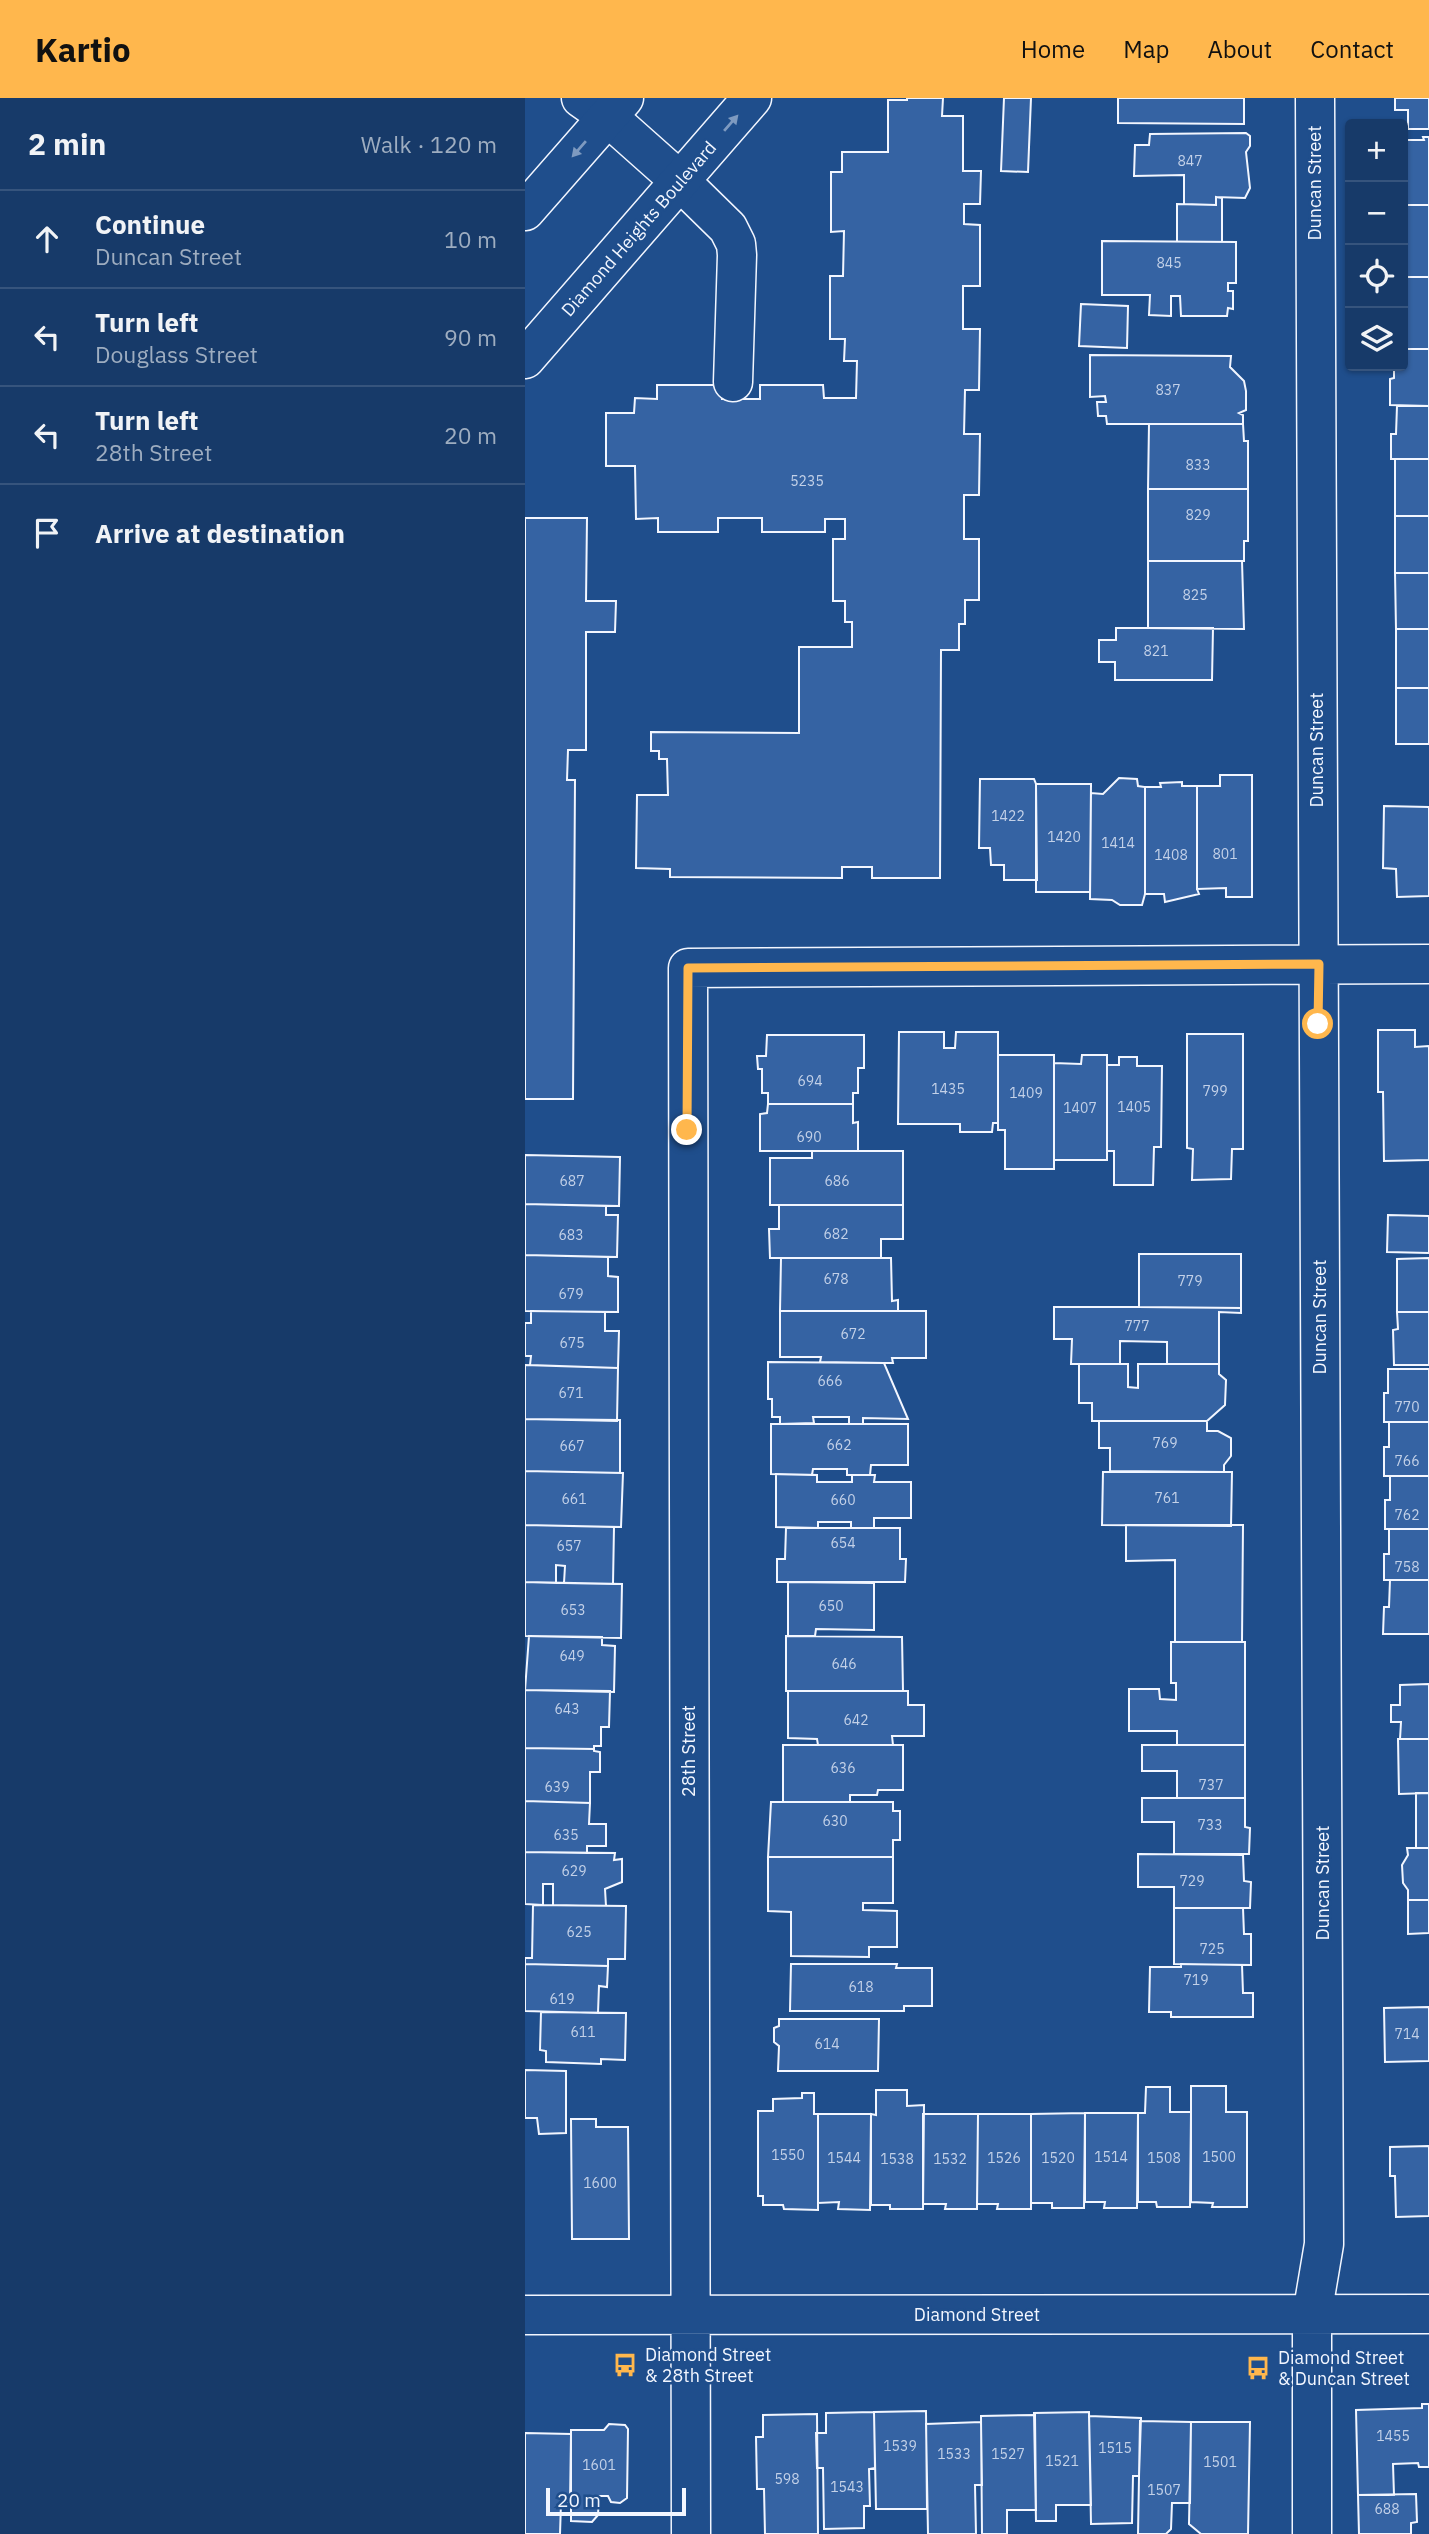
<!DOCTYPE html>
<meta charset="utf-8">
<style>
:root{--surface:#173a69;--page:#244571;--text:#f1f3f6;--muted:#9eadc0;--line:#36547d;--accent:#ffb74d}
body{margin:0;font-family:"IBM Plex Sans",sans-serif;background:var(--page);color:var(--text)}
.controls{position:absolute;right:21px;top:21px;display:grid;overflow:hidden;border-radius:7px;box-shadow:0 2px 5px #0004}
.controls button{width:63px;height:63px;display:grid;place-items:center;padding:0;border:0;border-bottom:2px solid var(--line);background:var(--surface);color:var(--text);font:35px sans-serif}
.scale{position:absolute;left:21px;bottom:18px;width:140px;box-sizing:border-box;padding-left:7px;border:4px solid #f2f6ff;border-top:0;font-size:19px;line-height:24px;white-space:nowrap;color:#f2f6ff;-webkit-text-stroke:5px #1f4e8c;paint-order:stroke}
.stop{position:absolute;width:21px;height:21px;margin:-16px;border:5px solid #ffb74d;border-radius:50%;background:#fff}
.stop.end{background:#ffb74d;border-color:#fff;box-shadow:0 2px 7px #0008}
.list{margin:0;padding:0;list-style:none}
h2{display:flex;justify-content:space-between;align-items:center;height:91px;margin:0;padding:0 28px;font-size:30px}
h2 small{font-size:23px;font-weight:400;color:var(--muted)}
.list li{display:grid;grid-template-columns:46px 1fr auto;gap:21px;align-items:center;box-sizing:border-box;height:98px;padding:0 28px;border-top:2px solid var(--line)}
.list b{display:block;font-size:26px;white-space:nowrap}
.list p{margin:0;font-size:23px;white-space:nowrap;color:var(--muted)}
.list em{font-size:23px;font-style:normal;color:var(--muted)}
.icon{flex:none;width:38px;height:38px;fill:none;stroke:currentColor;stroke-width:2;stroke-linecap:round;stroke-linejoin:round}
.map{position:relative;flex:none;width:904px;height:2436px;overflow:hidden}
header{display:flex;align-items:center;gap:42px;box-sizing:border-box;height:98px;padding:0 35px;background:var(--accent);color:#111}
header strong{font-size:33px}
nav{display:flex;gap:38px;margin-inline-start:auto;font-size:24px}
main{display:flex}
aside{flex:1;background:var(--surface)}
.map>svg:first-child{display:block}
</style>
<header>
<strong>Kartio</strong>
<nav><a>Home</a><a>Map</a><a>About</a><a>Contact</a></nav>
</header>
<main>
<aside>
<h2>2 min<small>Walk · 120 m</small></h2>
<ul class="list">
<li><svg class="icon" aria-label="ahead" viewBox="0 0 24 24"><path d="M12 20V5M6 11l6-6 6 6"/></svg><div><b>Continue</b><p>Duncan Street</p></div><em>10 m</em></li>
<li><svg class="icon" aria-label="left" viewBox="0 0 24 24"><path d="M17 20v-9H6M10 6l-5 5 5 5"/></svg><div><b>Turn left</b><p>Douglass Street</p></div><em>90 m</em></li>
<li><svg class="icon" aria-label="left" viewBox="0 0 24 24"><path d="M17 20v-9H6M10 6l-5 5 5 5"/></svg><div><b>Turn left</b><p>28th Street</p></div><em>20 m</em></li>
<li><svg class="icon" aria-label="arrive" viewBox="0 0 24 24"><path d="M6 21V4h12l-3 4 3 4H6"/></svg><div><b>Arrive at destination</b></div></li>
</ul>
</aside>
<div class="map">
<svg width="904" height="2436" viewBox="0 0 904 2436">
<rect width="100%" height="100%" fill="#1f4e8c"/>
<path fill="#3563a3" stroke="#f2f6ff" stroke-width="2" d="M382,0H418L417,18H438V73H456L455,106H439V126L455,127V188H438V231H455L454,292H440L439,336H455L454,397H439V441H454V502H440V526H434V552H416L415,780H347V769H317V780L145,779V771L111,770L112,697H143L142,661H134V653H126V634L274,635V549H327V524H320V503H308V441H320V421H300V434H237V420H193V434H133V420L111,421L110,368H81V315H109L110,300L132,301V287H196L197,301H235V287H298L299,300H331L332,263H319L320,241H305V178H318L319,133L306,134V74H317V54H363V2H382Z
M479,0H506L503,74L476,73Z
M593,0H719V26L593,25Z
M870,0H904V31H883V12H870Z
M721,35L725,38V48L721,54L725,90L720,100L691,99V107L659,106V77L609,78L610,47H624L625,36Z
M898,39H904V107H878V42H899Z
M691,99L697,100V144H652V106L691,107Z
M878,107H904V179H878Z
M577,143L711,144V185H703V193H708V211L703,210L702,218H656L655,198H646V218L624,217L625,197H577Z
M878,179H904V251H878Z
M556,206L603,208L602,250L554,248Z
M878,251H904V308L865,307V281L869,280V268H878Z
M565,257L706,258L705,269L719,283L721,293V312L714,315L718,317V326H582L581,318H573L572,304H581L580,298L565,299Z
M872,308H904V361H866V336H871Z
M624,326H718L719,343H723V391H623Z
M870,361H904V418H870Z
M623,391H723V443H719V463H623Z
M870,418H904V475H870Z
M0,420H62L61,503H91L90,534H61V652H43L42,682H50L48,1001H0Z
M623,463H717L719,531L623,530Z
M870,475H904V531H871Z
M591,530H688L687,582H590V564H574V542H591Z
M871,531H904V590H871Z
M871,590H904V646H871Z
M695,677H727V799H701V790L672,791V688H695Z
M594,680L612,681L613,688L620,689V796L617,807H595L587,802L565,801L566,695L578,696Z
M455,681H509L511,686L512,782H479V767H466L465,750H454Z
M657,684V688H672V791L674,796L640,804L639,796H620V689H636L635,685Z
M511,686H566L565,794H511Z
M859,708L904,709V798L872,799L871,771L858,770Z
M853,932H890V949L904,948V1062L859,1063L858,994H853Z
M374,934H419V950H430L431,934H473V1025H468L467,1034H435V1026H373Z
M662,936H718V1051H707L706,1081L667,1082L668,1051L662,1050Z
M242,937H339V970H333V995H328V1006H243V995H237V971H233L232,958H241Z
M473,957H529V1071H480V1032H473Z
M557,957H582V1062H529V965L556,966Z
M594,959H612V968H637L636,1049H629L628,1087H589V1053H582V967H594Z
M243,1006H328V1025L333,1024V1053H235V1016L242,1015Z
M287,1053H378V1107H245V1060H287Z
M0,1057L95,1059L94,1108L0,1106Z
M0,1106L81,1108V1117H93L92,1159L0,1157Z
M254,1107H378V1141H356V1160H245L244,1131H254Z
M863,1117L904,1118V1155L862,1154Z
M614,1156H716V1210L614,1209Z
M0,1157L83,1159V1178L93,1179V1214L0,1213Z
M256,1160H366L367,1203L373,1202V1213H255Z
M904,1160V1214H872V1161Z
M529,1209H614L716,1210V1215L694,1214V1266H642V1244L595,1243V1266H546L547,1241H529Z
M6,1213L80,1214V1233H94L93,1270L5,1267L6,1258H0V1225H6Z
M255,1213H401V1260H367L368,1265H359L295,1264L296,1259H255Z
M872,1214H904V1267H869L868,1232L873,1231Z
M243,1264L359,1265L383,1321L338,1320V1326H324V1319H288L289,1325L255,1326V1319H247V1301H243Z
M554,1266H603V1289L613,1290V1266H694V1276L701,1282L700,1307L682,1323H567V1305H554Z
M0,1267L93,1270L92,1323L0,1321Z
M863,1271H904V1324H859V1295H863Z
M0,1321L95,1322V1375L0,1373Z
M574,1323H682V1333H693L706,1340V1358L699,1367V1374L585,1373V1350H574Z
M864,1324H904V1378H859V1349H864Z
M246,1326H383V1367H346L345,1377H322V1371H288L287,1377L246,1376Z
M0,1373L98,1375L96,1429L0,1427Z
M578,1374H707L706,1428L577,1427Z
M251,1376L292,1377V1384H327V1377H350L349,1384H386V1420H349V1430H326V1424H293V1430L251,1429Z
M865,1378H904V1431H860V1402H865Z
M0,1427L89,1429L88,1486L39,1485L40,1468L31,1467V1485L0,1484Z
M601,1427H718L717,1544H650V1462L601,1463Z
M261,1430H375V1461H381L380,1484H252V1461H260Z
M864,1431H904V1482H859V1456H864Z
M865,1482H904V1536H858L859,1509H864Z
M0,1484L97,1486L96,1540L0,1538Z
M263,1484L349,1485V1532L291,1531L290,1538H263Z
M4,1538L77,1539V1547L90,1548L89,1594L0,1592Z
M261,1538L377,1539L378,1593H261Z
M646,1544H720V1647H652V1633H604V1591H634L635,1601L651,1602V1585H646Z
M904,1586V1641H875L876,1624H866V1607H875V1587Z
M0,1592L85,1593L84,1629H76V1648H69V1651L0,1650Z
M263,1593H383V1607H399V1638H367L368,1647H293L292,1641L263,1640Z
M873,1641H904V1695L874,1696Z
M258,1647H378V1692H353L352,1697H325V1704H258Z
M617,1647H720V1700H652V1673H617Z
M0,1650L69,1651V1653L75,1654V1674H65V1705L0,1703Z
M891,1695H904V1750H891Z
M617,1700H720V1729L725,1730L724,1756H649V1724H617Z
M0,1703L65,1705L64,1726H81V1748H62V1755L0,1754Z
M246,1704H368V1713H375V1742H368V1759H243Z
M882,1750H904V1802H883V1792L878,1785L877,1767L883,1757Z
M0,1754L90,1755L89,1762L97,1761V1784L80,1791L81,1808L28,1807V1786H18V1807L0,1806Z
M613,1756L718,1757L719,1783L726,1784L725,1810H649V1789H613Z
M243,1759H368V1805H338V1812L372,1813V1849H344V1859L266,1858V1814L243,1813Z
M883,1802H904V1835L883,1836Z
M8,1807L101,1808L100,1861H83V1868L0,1866V1860H7Z
M649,1810H718L719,1836H726V1867L649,1866Z
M0,1866L83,1868L82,1889L74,1888L73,1915L0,1913Z
M266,1866H372L371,1870H407V1908H379V1913H265Z
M656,1866L717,1867L718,1895H728V1919H646V1914H624L625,1869H656Z
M904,1909V1963L860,1964L859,1910Z
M16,1914L101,1915L100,1962L76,1961V1966L21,1964V1953L15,1952Z
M254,1921H354L353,1973H253L254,1948L249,1944V1930L254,1928Z
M0,1972L41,1973V2035L14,2036L12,2020H0Z
M666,1988H701V2014H722V2109H687L688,2105L666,2104Z
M621,1989H645V2014H666L665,2109H632L631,2104H613V2015H620Z
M351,1992H382V2008L399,2007L398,2111H365V2107H346V2016L351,2017Z
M277,1995H289V2016H293V2112L259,2111L258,2107H238V2098H233V2013H248V2001L277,2000Z
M560,2015L559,2110H527V2105H506V2016Z
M560,2015H613L612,2110H579L580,2104H560Z
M293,2016H346L345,2112L313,2111L314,2104L293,2105Z
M398,2016H453L452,2111H420L421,2106H398Z
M453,2016H506V2111H472L473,2106H452Z
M46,2021H71V2029H103L104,2141H47Z
M904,2048V2118L871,2119L870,2078H865V2049Z
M897,2306H904V2369H894L893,2365L868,2366L869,2397H833L831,2312L897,2310Z
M401,2313L402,2411H351L349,2314Z
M349,2314L350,2370L344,2371L345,2408H339V2430L299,2431L298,2370H292L291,2335H301V2315Z
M564,2314L566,2407H531V2423H511L509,2315Z
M292,2316L293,2436H240L239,2391H232L231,2339H238V2317Z
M510,2317L511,2412H482V2436H457L456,2318Z
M564,2318L616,2320L614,2378H608L607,2425L566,2426Z
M615,2323L666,2324L665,2405H647L646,2431L641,2436H613Z
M456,2324L457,2387H450L451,2436H403L401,2326Z
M666,2324H725L723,2436H676L664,2426Z
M84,2326L100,2327L103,2331L102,2400L95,2405L86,2404L83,2398H74L73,2417L67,2424L46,2423V2332H79Z
M0,2335L46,2336L45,2405H36L35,2436H0Z
M891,2396L892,2424L886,2425V2436H834L833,2397Z"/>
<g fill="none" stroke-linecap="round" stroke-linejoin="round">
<g stroke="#f2f6ff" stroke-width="41">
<path id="minor" d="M56,0L83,19L155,83L203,130L211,146L212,157L208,284
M0,2217L904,2216
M166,2436L163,870L904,866
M787,2436V2217L799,2146L790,0"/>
</g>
<g stroke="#f2f6ff" stroke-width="41">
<path id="major" d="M0,113L99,0
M0,261L227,0"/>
</g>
<use href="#minor" stroke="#1f4e8c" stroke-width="38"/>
<use href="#major" stroke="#1f4e8c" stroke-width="38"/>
</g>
<defs><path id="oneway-solid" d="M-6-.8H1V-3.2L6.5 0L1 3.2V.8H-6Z" transform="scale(1.75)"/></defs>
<g fill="#7e9ac0">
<use href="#oneway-solid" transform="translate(206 25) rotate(-49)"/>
<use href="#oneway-solid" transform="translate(54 51) rotate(131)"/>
</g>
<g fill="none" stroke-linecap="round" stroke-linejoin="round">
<path stroke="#ffb74d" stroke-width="9" d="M162,1032L163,870L794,866L793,926"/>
</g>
<defs>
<g id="bus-bare" transform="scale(1.89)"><path d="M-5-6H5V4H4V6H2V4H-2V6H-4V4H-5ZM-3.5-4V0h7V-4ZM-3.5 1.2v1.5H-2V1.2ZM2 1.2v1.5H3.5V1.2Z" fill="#ffb74d" stroke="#1f4e8c" stroke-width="2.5" paint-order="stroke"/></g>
</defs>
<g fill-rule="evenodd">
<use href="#bus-bare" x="100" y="2267"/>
<use href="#bus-bare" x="733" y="2270"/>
</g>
<g text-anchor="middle" stroke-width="5" stroke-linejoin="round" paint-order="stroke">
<g font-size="14" fill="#c3d1e8">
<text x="665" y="68">847</text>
<text x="644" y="170">845</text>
<text x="643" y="297">837</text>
<text x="673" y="372">833</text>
<text x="282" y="388">5235</text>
<text x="673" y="422">829</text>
<text x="670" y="502">825</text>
<text x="631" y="558">821</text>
<text x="483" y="723">1422</text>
<text x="539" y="744">1420</text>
<text x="593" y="750">1414</text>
<text x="700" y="761">801</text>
<text x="646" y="762">1408</text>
<text x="285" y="988">694</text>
<text x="423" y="996">1435</text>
<text x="690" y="998">799</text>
<text x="501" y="1000">1409</text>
<text x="609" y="1014">1405</text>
<text x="555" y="1015">1407</text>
<text x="284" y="1044">690</text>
<text x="47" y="1088">687</text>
<text x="312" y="1088">686</text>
<text x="311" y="1141">682</text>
<text x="46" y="1142">683</text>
<text x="311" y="1186">678</text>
<text x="665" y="1188">779</text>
<text x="46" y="1201">679</text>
<text x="612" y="1233">777</text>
<text x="328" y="1241">672</text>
<text x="47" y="1250">675</text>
<text x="305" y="1288">666</text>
<text x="46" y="1300">671</text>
<text x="882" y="1314">770</text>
<text x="640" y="1350">769</text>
<text x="314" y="1352">662</text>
<text x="47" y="1353">667</text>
<text x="882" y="1368">766</text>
<text x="642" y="1405">761</text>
<text x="49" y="1406">661</text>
<text x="318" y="1407">660</text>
<text x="882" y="1422">762</text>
<text x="318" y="1450">654</text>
<text x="44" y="1453">657</text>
<text x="882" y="1474">758</text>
<text x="306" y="1513">650</text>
<text x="48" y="1517">653</text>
<text x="47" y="1563">649</text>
<text x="319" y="1571">646</text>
<text x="42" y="1616">643</text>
<text x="331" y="1627">642</text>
<text x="318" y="1675">636</text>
<text x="686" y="1692">737</text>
<text x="32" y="1694">639</text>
<text x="310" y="1728">630</text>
<text x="685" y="1732">733</text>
<text x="41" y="1742">635</text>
<text x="49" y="1778">629</text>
<text x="667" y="1788">729</text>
<text x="54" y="1839">625</text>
<text x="687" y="1856">725</text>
<text x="671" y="1887">719</text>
<text x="336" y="1894">618</text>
<text x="37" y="1906">619</text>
<text x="58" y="1939">611</text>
<text x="882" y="1941">714</text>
<text x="302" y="1951">614</text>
<text x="263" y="2062">1550</text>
<text x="586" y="2064">1514</text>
<text x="694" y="2064">1500</text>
<text x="319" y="2065">1544</text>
<text x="479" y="2065">1526</text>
<text x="533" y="2065">1520</text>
<text x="639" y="2065">1508</text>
<text x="372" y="2066">1538</text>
<text x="425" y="2066">1532</text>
<text x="75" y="2090">1600</text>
<text x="868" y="2343">1455</text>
<text x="375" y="2353">1539</text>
<text x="590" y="2355">1515</text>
<text x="429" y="2361">1533</text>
<text x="483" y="2361">1527</text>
<text x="537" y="2368">1521</text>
<text x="695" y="2369">1501</text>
<text x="74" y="2372">1601</text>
<text x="262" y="2386">598</text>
<text x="322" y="2394">1543</text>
<text x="639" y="2397">1507</text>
<text x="862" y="2416">688</text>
</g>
<g font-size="18" fill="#f2f6ff" stroke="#1f4e8c">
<text transform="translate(790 85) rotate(-90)" y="6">Duncan Street</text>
<text transform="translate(114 131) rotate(-49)" y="6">Diamond Heights Boulevard</text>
<text transform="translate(792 652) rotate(-90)" y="6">Duncan Street</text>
<text transform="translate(795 1219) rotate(-90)" y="6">Duncan Street</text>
<text transform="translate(164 1653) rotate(-90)" y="6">28th Street</text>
<text transform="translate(798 1785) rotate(-90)" y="6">Duncan Street</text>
<text x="452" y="2223">Diamond Street</text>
</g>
<g font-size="18" fill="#f2f6ff" stroke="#1f4e8c" text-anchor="start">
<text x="120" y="2263">Diamond Street<tspan x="120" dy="21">&amp; 28th Street</tspan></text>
<text x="753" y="2266">Diamond Street<tspan x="753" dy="21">&amp; Duncan Street</tspan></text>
</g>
</g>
</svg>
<div class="controls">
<button>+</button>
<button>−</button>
<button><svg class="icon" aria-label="locate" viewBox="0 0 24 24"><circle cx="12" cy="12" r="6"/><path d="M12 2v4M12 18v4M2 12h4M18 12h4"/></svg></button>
<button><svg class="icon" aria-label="layers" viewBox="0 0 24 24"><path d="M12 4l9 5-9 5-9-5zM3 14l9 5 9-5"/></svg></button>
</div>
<div class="scale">20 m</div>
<div class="stop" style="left:793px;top:926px"></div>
<div class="stop end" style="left:162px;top:1032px"></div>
</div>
</main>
